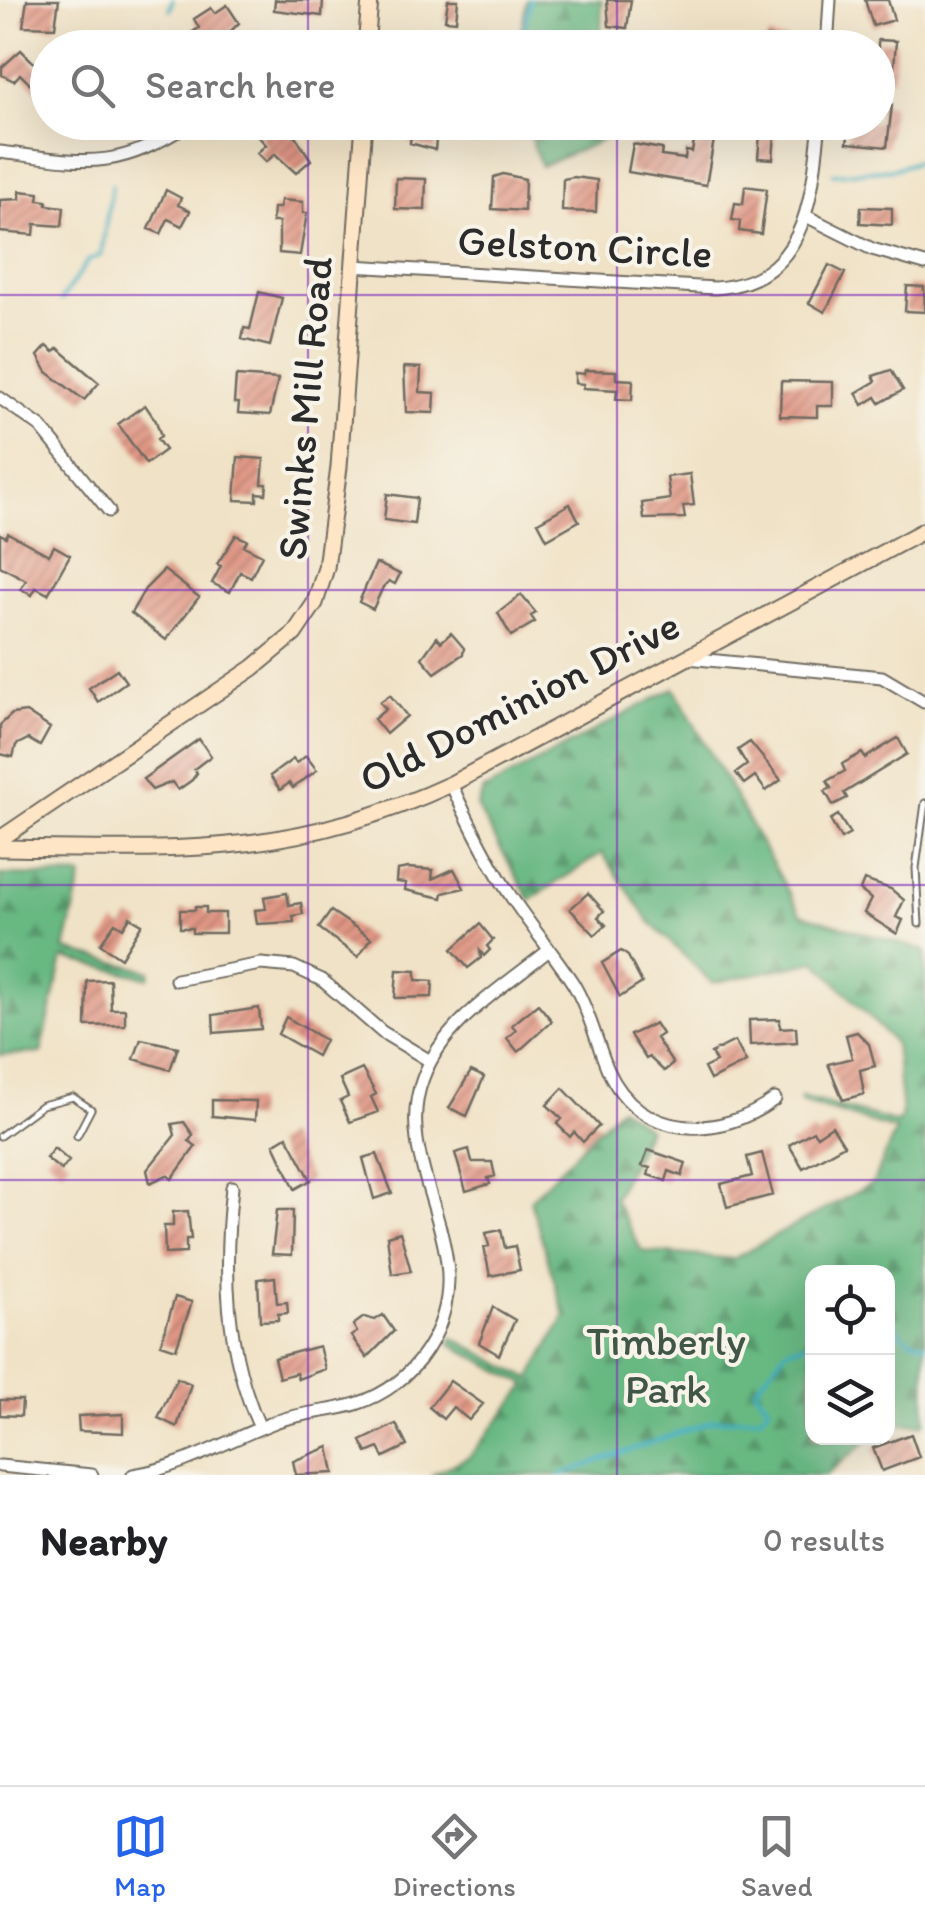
<!DOCTYPE html>
<style>
:root{--surface:#fff;--page:#f2f2f2;--text:#202124;--muted:#757577;--line:#e0e0e0;--accent:#2563eb}
body{margin:0;font-family:Itim,sans-serif;background:var(--page);color:var(--text)}
.controls{position:absolute;right:30px;bottom:30px;display:grid;overflow:hidden;border-radius:20px;box-shadow:0 10px 40px #0002}
.controls button{width:90px;height:90px;display:grid;place-items:center;padding:0;border:0;border-bottom:2px solid var(--line);background:var(--surface);color:var(--text);font:50px sans-serif}
.list{margin:0;padding:0;list-style:none}
h2{display:flex;justify-content:space-between;align-items:center;height:130px;margin:0;padding:0 40px;font-size:42px}
h2 small{font-size:32px;font-weight:400;color:var(--muted)}
.icon{flex:none;width:55px;height:55px;fill:none;stroke:currentColor;stroke-width:2;stroke-linecap:round;stroke-linejoin:round}
.map{position:relative;flex:none;width:925px;height:1475px;overflow:hidden}
.search{position:absolute;background:var(--surface);box-shadow:0 10px 40px #0002;left:30px;right:30px;top:30px;height:110px;display:flex;align-items:center;gap:25px;box-sizing:border-box;padding:0 35px;border-radius:55px;color:var(--muted);font-size:38px}
.sheet{height:310px;background:var(--surface)}
nav{display:flex;justify-content:space-around;align-items:center;box-sizing:border-box;height:140px;border-top:2px solid var(--line);background:var(--surface);font-size:28px;color:var(--muted)}
nav a{display:grid;justify-items:center;gap:5px}
nav .on{color:var(--accent)}
.map>svg:first-child{display:block}
</style>
<div class="map">
<svg width="925" height="1475" viewBox="0 0 925 1475">
<defs>
<pattern id="forest-firs" width="22" height="20" patternUnits="userSpaceOnUse" patternTransform="scale(2.5)"><rect width="22" height="20" fill="#68b882"/><path d="M5 1l3.5 6h-7zM16 11l3.5 6h-7z" fill="#56966b"/></pattern>
<pattern id="building-hatch" width="6" height="6" patternUnits="userSpaceOnUse" patternTransform="scale(2.5)"><rect width="6" height="6" fill="#e09684"/><path d="M-1 1l2-2M0 6l6-6M5 7l2-2" fill="none" stroke="#b67b6c"/></pattern>
</defs>
<rect width="100%" height="100%" fill="#f7f3e8"/>
<filter id="ink" filterUnits="userSpaceOnUse"><feTurbulence type="fractalNoise" baseFrequency=".01" numOctaves="2"/><feDisplacementMap in="SourceGraphic" scale="20" xChannelSelector="R" yChannelSelector="G"/><feConvolveMatrix kernelMatrix="1 2 1 2 8 2 1 2 1" color-interpolation-filters="sRGB"/></filter>
<filter id="wash" filterUnits="userSpaceOnUse"><feTurbulence type="fractalNoise" baseFrequency=".0048" numOctaves="4" result="noise"/><feDisplacementMap in="SourceGraphic" scale="40" xChannelSelector="R" yChannelSelector="G"/><feGaussianBlur stdDeviation="2.25" result="paint"/><feColorMatrix in="noise" values="0 0 0 0 0 0 0 0 0 0 0 0 0 0 0 0 0 1.4 0 .05"/><feComposite in="paint" operator="in"/></filter>
<g filter="url(#wash)">
<rect width="100%" height="100%" fill="#f0e2c6"/>
<path fill="url(#forest-firs)" stroke="#4a7256" stroke-width="2.5" d="M527,0H602L601,36L608,47H518Z
M525,123H626L617,134L541,166Z
M674,688L801,914L925,951V1424H888V1272H812V1438H871L826,1475H431L469,1457L527,1385L450,1344L453,1338L530,1379L565,1316L530,1200L620,1107L648,1128L614,1199L642,1251L733,1259L873,1183L896,1130L801,1102V1097L898,1123L902,1115L895,1044L816,961L712,983L650,922L602,853L530,900L477,807L483,791Z
M0,875L82,876L65,950L150,971L149,978L63,958L41,1053L0,1055Z"/>
<g fill="none" stroke-linecap="round" stroke-linejoin="round">
<path stroke="#43afc1" stroke-width="4" d="M170,10L172,0
M521,48L530,0
M833,174L894,169L925,159
M61,300L88,261L101,255L112,185
M888,1319L908,1339L925,1344
M560,1475L715,1420L760,1417L769,1407L755,1389L788,1348L812,1343"/>
</g>
<g id="blocks">
<path fill="url(#building-hatch)" d="M27,0H59L55,27L23,26Z
M275,0H323L322,16L274,10Z
M448,0H458L456,21L445,20Z
M607,0H631L627,28L609,26Z
M865,0H888L894,20L873,26Z
M227,5L239,23L214,48H201L191,33L199,28L194,19L211,8L215,13Z
M128,36L131,48H99V45Z
M767,37L797,41V48H766Z
M878,40L896,41L893,79L878,77Z
M21,50L42,71L48,65V102L20,74L14,81L2,75V67Z
M878,104L892,105L887,147L847,143L850,122H878Z
M277,122L290,128L311,160L296,173L275,154L266,162L257,153L266,145L258,136Z
M412,122H438L435,150L410,143Z
M761,122H776L773,159L758,158Z
M696,131L715,134L706,185L628,172L633,144L662,149L661,156L685,159L686,151L692,152Z
M503,174L525,179L524,211L492,209L494,177Z
M574,177L597,180L596,212L562,211L563,179Z
M396,178L426,179L425,210L395,209Z
M745,186L767,189L761,234L739,231L740,221L732,220L735,203L743,204Z
M166,190L181,198L178,205L190,211L182,226L168,219L161,234L149,229Z
M20,191L39,193L38,200L47,201V205L64,207L62,226L35,224L34,235L0,232V200L20,199Z
M281,200L303,202V213H307L300,255L279,253V222H272L273,208H280Z
M861,207L892,208V225L860,223Z
M829,265L845,273L825,312L809,303Z
M907,286L924,287L925,312L905,311Z
M259,292L282,298L270,346L242,339L244,328L250,329Z
M47,346L54,352L58,348L99,383L84,400L47,372L38,356Z
M404,367L421,368L420,392L435,393L434,413L406,412Z
M585,370L616,371V379L633,380L632,400L616,399L617,390L583,388L584,384L575,383V373L584,374Z
M891,370L903,390L880,403L876,397L863,405L856,393L876,381L873,376Z
M236,376L278,379L270,415L238,413L239,403H234Z
M781,381L833,382V406H817V417L780,416Z
M145,405L156,421L161,436L157,439L165,450L146,464L118,424Z
M238,457L264,459L262,484H267L266,494L257,493V501L235,500Z
M690,474L694,505L683,506L685,518L644,519L642,503L670,499L667,477Z
M387,494L417,498L414,524L384,520Z
M570,504L579,521L547,539L538,522Z
M8,533L49,555L54,546L70,555L48,594L36,588L32,595L21,589L26,580L0,566V534L6,537Z
M236,535L247,540L244,546L262,555L251,577L240,572L230,592L212,583L221,566L217,564Z
M376,563L400,574L395,584L389,581L383,587L373,609L359,602Z
M164,570L199,597L166,640L131,613L145,589Z
M521,595L536,613L531,616L535,622L511,636L498,613Z
M451,633L464,648L463,654L435,673L422,658L437,637L441,642Z
M117,669L126,682L98,702L89,688Z
M390,695L407,716L386,734L374,719L386,709L380,702Z
M26,712L50,728L40,746L28,739L16,745L13,757L0,754V725L12,714Z
M898,738L907,754L844,793L847,798L833,805L825,791L831,788L827,781L845,771L842,764L862,753L865,758Z
M199,739L211,756L194,769L197,773L192,780L178,790L172,782L152,790L143,779Z
M750,742L781,780L766,791L755,776L744,784L736,773L747,765L738,750Z
M306,756L317,770L293,788L289,783L280,790L270,776L293,759L296,763Z
M838,815L850,834L841,839L830,820Z
M408,868L433,870L432,879L454,869L464,888L443,893L442,898L405,890L406,883L396,882L397,870Z
M864,880L891,889L904,900L896,917L903,920L897,934L864,913L871,899L860,890Z
M287,893L289,905L301,903L303,914L293,916L294,922L257,924L255,910L266,909L264,897Z
M588,893L604,911L598,917L606,925L595,935L570,909Z
M195,907H206V913H225V933H192V928H180V910H195Z
M331,911L371,938L358,957L319,928Z
M130,917L142,924L121,958L100,944L115,923L123,928Z
M480,924L493,940L487,946L490,950L484,956L480,951L481,958L468,968L452,949Z
M621,951L628,956L642,983L620,997L602,963Z
M397,970L416,971V980L433,981L432,997L395,998Z
M110,980L111,1009H125V1025L86,1026L87,981Z
M538,1004L552,1021L518,1052L507,1038L516,1030L512,1025Z
M259,1008L261,1029L214,1033L213,1015Z
M286,1017L325,1040L317,1056L278,1034Z
M780,1019V1028L796,1027L797,1042L750,1045L749,1020Z
M655,1023L662,1034L656,1038L673,1064L664,1071L649,1057L646,1059L630,1035Z
M857,1032L869,1044L875,1066L860,1070L864,1094L843,1100L828,1064L852,1058L846,1035Z
M141,1039L178,1047L170,1070L134,1059Z
M735,1041L746,1062L710,1080L704,1068L716,1062L711,1053Z
M362,1069L376,1094L371,1097L378,1112L350,1122L340,1101L348,1097L340,1079Z
M471,1071L484,1077L467,1116L449,1108Z
M563,1088L599,1126L583,1142L574,1132L570,1137L557,1124L562,1119L547,1105Z
M212,1100L256,1101L255,1120L212,1116Z
M184,1122L193,1135L189,1141L196,1146L172,1179L167,1175L150,1183L147,1170L175,1135L172,1124Z
M832,1126L844,1145L803,1168L789,1145L813,1131L817,1136Z
M287,1136L311,1180L295,1189L274,1144Z
M54,1148L69,1161L61,1170L46,1158Z
M469,1149L472,1162H492L495,1176L488,1178L490,1184L466,1191L455,1153Z
M648,1150L686,1163L682,1176L669,1171L666,1181L648,1175L650,1168L642,1166Z
M762,1153L773,1195L727,1207L721,1184L752,1176L747,1157Z
M377,1154L392,1193L374,1199L363,1158Z
M277,1210H293L292,1255L272,1254Z
M188,1211L191,1239H186V1253L165,1254L164,1226H173V1212Z
M501,1230L505,1248L515,1246L520,1270L490,1276L484,1247L489,1246L486,1233Z
M400,1232L411,1271L392,1274L387,1236Z
M275,1277L277,1303L287,1302L288,1313L278,1314V1320L260,1321L258,1279Z
M175,1297L192,1302L176,1349L161,1344Z
M493,1307L515,1320L499,1355L479,1343Z
M383,1315L394,1331L367,1358L351,1336L357,1332L353,1325L364,1317L375,1320Z
M319,1346L325,1369L298,1379L296,1373L279,1378L274,1358Z
M177,1378L191,1384L177,1427L158,1418Z
M450,1381L483,1404L469,1420L453,1407L443,1419L429,1407Z
M0,1400H22L21,1416L0,1415Z
M123,1414V1433L79,1431L78,1416Z
M396,1424L407,1446L384,1457L379,1448L367,1453L361,1441Z
M911,1434L919,1457L882,1471L873,1448Z
M329,1447L334,1473L296,1475L293,1461Z"/>
</g>
</g>
<g filter="url(#ink)">
<use href="#blocks" fill-opacity="0" stroke="#706b61" stroke-width="2.5"/>
<g fill="none" stroke-linecap="round" stroke-linejoin="round">
<g stroke="#706b61" stroke-width="9">
<path id="lane" d="M919,924L916,868L925,803
M0,1136L42,1105L73,1097L91,1109L77,1136"/>
</g>
<g stroke="#706b61" stroke-width="15">
<path id="street" d="M827,48L830,0
M0,152C88,163 115,172 192,122
M806,216L872,249L925,264
M353,266L715,288C808,282 812,195 820,122
M0,398L41,427L109,511
M687,658L882,677L924,702
M451,784C469,823 489,863 512,898C532,928 555,955 574,985C590,1012 596,1042 608,1070C640,1141 720,1140 775,1099
M176,980L261,964L294,967L322,980L382,1032L430,1061
M232,1187C223,1270 225,1350 260,1428
M0,1466L92,1475
M133,1475C184,1467 228,1440 275,1422C301,1412 330,1412 356,1404C416,1385 455,1325 447,1263C440,1201 399,1140 423,1078C444,1021 504,987 549,950"/>
</g>
<g stroke="#706b61" stroke-width="19">
<path id="secondary" d="M366,48L370,0
M0,839L253,668L294,634L315,603L326,568L339,467L364,122
M0,848C173,850 289,859 451,784L925,530"/>
</g>
<use href="#lane" stroke="#fff" stroke-width="5"/>
<use href="#street" stroke="#fff" stroke-width="11"/>
<use href="#secondary" stroke="#fde5c5" stroke-width="15"/>
</g>
</g>
<path fill="none" stroke="#7b2cbf" stroke-width="2.5" stroke-opacity="0.55" d="M308,0V48M617,0V48M308,122V1475M617,122V1475M0,295H925M0,590H925M0,885H925M0,1180H925"/>
<g text-anchor="middle" stroke-width="8" stroke-linejoin="round" paint-order="stroke">
<g font-size="42" fill="#2b2b2b" stroke="#f7f3e8">
<text transform="translate(585 246) rotate(3)" y="15">Gelston Circle</text>
<text transform="translate(304 408) rotate(-85)" y="15">Swinks Mill Road</text>
<text transform="translate(519 701) rotate(-27)" y="15">Old Dominion Drive</text>
</g>
<g font-size="42" fill="#405647" stroke="#f7f3e8">
<text x="666" y="1355">Timberly<tspan x="666" dy="48">Park</tspan></text>
</g>
</g>
</svg>
<div class="controls">
<button><svg class="icon" aria-label="locate" viewBox="0 0 24 24"><circle cx="12" cy="12" r="6"/><path d="M12 2v4M12 18v4M2 12h4M18 12h4"/></svg></button>
<button><svg class="icon" aria-label="layers" viewBox="0 0 24 24"><path d="M12 4l9 5-9 5-9-5zM3 14l9 5 9-5"/></svg></button>
</div>
<div class="search"><svg class="icon" aria-label="search" viewBox="0 0 24 24"><circle cx="10" cy="10" r="6"/><path d="M15 15l6 6"/></svg>Search here</div>
</div>
<section class="sheet">
<h2>Nearby<small>0 results</small></h2>
<ul class="list">
</ul>
</section>
<nav>
<a class="on"><svg class="icon" aria-label="map" viewBox="0 0 24 24"><path d="M3 6l6-2 6 2 6-2v14l-6 2-6-2-6 2zM9 4v14M15 6v14"/></svg>Map</a>
<a><svg class="icon" aria-label="directions" viewBox="0 0 24 24"><path d="M12 3l9 9-9 9-9-9zM9 14v-3h6M13 9l2 2-2 2"/></svg>Directions</a>
<a><svg class="icon" aria-label="saved" viewBox="0 0 24 24"><path d="M7 4h10v16l-5-4-5 4z"/></svg>Saved</a>
</nav>
